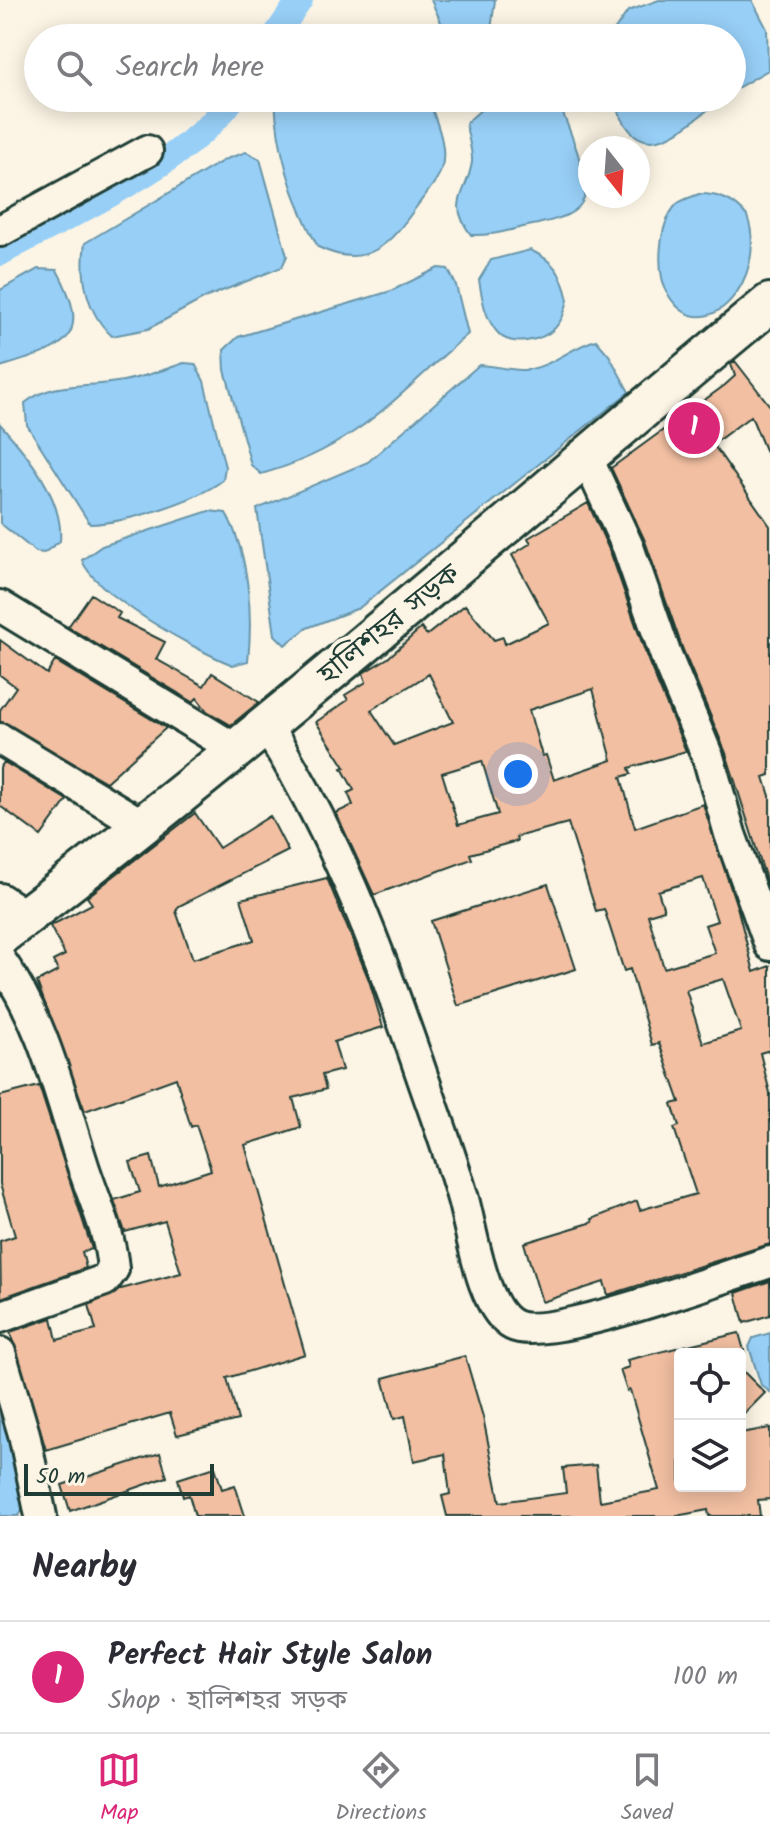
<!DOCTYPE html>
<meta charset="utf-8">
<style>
:root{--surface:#fff;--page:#f2f2f3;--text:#2b2b33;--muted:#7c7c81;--line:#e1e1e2;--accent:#db2777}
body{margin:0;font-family:Kalam,"Noto Sans Bengali",sans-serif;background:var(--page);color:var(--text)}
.controls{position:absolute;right:24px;bottom:24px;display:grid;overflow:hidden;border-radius:8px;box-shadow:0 4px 20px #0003}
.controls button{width:72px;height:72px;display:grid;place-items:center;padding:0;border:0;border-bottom:2px solid var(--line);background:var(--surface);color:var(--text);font:40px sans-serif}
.compass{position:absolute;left:578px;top:136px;width:72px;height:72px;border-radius:50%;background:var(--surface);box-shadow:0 4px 20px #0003;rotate:163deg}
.scale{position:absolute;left:24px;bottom:20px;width:190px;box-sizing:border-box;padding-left:8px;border:4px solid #1f3d34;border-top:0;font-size:22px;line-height:28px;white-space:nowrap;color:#1f3d34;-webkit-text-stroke:6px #fcf5e5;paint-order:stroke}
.you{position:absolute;left:518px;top:774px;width:28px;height:28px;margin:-20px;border:6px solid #fff;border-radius:50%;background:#1a73e8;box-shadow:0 0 0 12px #1a73e833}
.badge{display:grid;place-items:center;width:52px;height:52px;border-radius:50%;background:var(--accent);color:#fff;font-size:26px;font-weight:700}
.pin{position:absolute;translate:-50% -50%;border:4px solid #fff;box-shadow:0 2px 8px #0006}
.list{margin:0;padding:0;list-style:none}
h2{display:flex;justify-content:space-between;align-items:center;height:104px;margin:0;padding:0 32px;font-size:34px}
h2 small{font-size:26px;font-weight:400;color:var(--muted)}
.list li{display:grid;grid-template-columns:52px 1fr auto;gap:24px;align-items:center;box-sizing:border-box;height:112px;padding:0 32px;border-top:2px solid var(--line)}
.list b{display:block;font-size:30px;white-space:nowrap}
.list p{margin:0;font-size:26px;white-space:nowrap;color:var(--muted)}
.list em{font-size:26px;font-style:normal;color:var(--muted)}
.icon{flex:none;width:44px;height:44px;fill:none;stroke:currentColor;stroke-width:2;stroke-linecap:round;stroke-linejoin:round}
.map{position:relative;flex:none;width:770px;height:1516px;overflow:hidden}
.search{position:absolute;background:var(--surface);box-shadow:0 4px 20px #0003;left:24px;right:24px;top:24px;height:88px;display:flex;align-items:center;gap:20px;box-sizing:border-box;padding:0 28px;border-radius:44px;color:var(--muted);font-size:30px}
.sheet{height:216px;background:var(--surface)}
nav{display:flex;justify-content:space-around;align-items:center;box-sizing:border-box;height:112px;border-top:2px solid var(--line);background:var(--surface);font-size:22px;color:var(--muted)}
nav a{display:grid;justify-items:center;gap:4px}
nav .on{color:var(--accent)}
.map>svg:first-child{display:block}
</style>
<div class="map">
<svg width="770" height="1516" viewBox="0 0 770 1516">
<rect width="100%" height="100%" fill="#fcf5e5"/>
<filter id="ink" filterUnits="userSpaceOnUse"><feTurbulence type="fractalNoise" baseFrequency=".0125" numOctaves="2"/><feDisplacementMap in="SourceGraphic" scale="16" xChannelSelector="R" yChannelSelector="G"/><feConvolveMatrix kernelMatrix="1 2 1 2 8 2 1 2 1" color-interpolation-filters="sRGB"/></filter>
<g filter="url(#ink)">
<path fill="#98cff7" stroke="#6895a9" stroke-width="2" d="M431,0H495L490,38H448Z
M659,0H752L767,29L768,70L732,91V38H609L628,11Z
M275,98H428C435,119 449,147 441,170C437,182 425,195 417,206C390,244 367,271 318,247C293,201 277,150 275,98Z
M494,98H557C565,120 591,177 584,198C578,216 553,220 538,224C515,228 495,236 471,235C446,200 467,196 472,162C473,151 467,135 466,123Z
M614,98H723C681,130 637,176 614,98Z
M246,152L260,159L287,256L282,267L207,297L148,329L112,336C86,312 80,276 85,243L226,159Z
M699,194C719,194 734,200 747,216C770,278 705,353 669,296C655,273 658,224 677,204C683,199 692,197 699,194Z
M530,250C555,261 562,274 568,300C565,310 563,320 555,328C542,341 511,348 498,333C485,319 482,298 479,280L491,260Z
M438,268L448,269L456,285L468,334C397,395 357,448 261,474L251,465L225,370L224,350L238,337L391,291Z
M38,269L57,270C95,341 63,348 0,367V290Z
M596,340L609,355L629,392L359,608L307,628L285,645L275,635L257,509L368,462L479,365C494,365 510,371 524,370C550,368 571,347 596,340Z
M184,363L195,364L204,381L225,467L223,480C196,501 125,523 90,524L27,425L25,403C53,380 89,388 123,381C144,377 164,370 184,363Z
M0,424C27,454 64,498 60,541L44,553L36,552L0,523Z
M209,511L226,513C249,555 253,613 248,661L233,665C198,652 93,593 82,560L102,546Z
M770,1333V1392L761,1385L749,1347L753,1338Z
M0,1386L28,1497L19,1516H0Z"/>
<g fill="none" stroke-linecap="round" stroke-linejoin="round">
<path stroke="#98cff7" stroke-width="26" d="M274,38L300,0
M0,253C69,215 188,163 233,98"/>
</g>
<path fill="#f2bfa2" stroke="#1f3d34" stroke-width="2" fill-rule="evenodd" d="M735,361L770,406V462L751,416L713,444L770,526V775L764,777L770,796V892L726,753L683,650L645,541L611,468L725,385L735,376L731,364Z
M588,503L611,554L649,663L686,751L629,768L631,774L621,777L635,828L703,804L738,910L754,972L770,966V1050L760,1053L770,1093V1244L608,1295L604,1282L542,1302L524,1243L593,1222L592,1219L637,1201L640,1210L696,1194L674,1128L679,1126L672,1104L680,1102L659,1043L652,1045L630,969L624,971L604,909L596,911L568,823L516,837L517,841L470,854L472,859L374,895L336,813L353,805L348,793L354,790L342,768L345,767L316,722L348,700L345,695L366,682L363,673L388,658L421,628L427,635L465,605L494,640L503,637L505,644L549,623L512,555L531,543L528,538ZM429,674L453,722L394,745L371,710ZM593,689L612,760L554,780L546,755L542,756L529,710ZM482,761L498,814L458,825L442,773ZM703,878L717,921L705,925L715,953L664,968L648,915L664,910L658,891ZM723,979L741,1031L703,1043L686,990Z
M91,594L120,613L117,618L165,642L156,659L204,686L212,673L259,702L231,725L207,711L197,698L193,702L68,627Z
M0,640L47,674L55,661L166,728L106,782L0,721V710L16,687L0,675Z
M4,762L67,800L41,836L0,806V768Z
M195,813L219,848L270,816L288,851L179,906L176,911L193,959L254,940L241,899L327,878L369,980L383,1027L334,1042L342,1070L322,1075L326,1089L293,1098L301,1127L245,1145L305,1354L227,1378L238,1420L177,1435L170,1413L46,1450L10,1332L52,1318L57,1340L96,1330L89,1305L121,1289L181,1273L165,1221L125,1232L114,1200L140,1192L130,1162L151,1156L159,1187L211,1170L196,1125L191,1127L176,1078L85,1111L37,982L58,971L53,961L65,955L50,926L92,904L87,897Z
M548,884L576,969L458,1006L431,921Z
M39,1086L92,1249L82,1252L86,1268L1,1298L0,1241L15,1236L0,1184V1096Z
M770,1281V1315L744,1323L736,1293Z
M739,1333L745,1354H685L684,1346Z
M680,1347V1486H740V1433L770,1428V1499L758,1500L760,1516H709L708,1510L676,1516H447L442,1496L450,1494L445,1454L414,1461L405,1416L394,1419L383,1378L465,1356L483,1417L500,1502L566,1493L563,1468L596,1465L600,1501L659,1490L630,1390L627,1391L620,1370L629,1367L627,1360Z
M740,1368L765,1393L740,1418Z
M160,1453L167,1477L70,1511L62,1485Z
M215,1467L222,1489L235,1485L245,1516H195L189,1495L183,1497L178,1479Z"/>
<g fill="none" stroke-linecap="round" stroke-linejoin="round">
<g stroke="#1f3d34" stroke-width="36">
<path id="minor" d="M0,231L147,151
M586,456L628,547L666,656L709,760L730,834L770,945
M0,606L235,749
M265,724C333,829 376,943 417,1061C432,1106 450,1152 463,1199C472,1231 482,1309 513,1325C548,1343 726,1276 770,1262
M0,739L141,824
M0,899L26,916
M0,960C45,1023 60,1096 84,1169C95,1202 110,1233 113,1269L105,1280L0,1317
M0,1353L24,1434L41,1516"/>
</g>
<g stroke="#1f3d34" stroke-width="44">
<path id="tertiary" d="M0,936C265,735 514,515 770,303"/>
</g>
<use href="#minor" stroke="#fcf5e5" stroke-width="30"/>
<use href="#tertiary" stroke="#fcf5e5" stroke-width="38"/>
</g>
</g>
<g text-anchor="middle" stroke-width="7" stroke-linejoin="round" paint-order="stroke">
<g font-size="28" fill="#1f3d34" stroke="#fcf5e5">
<text transform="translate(388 623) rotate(-39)" y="10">হালিশহর সড়ক</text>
</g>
</g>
</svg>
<div class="controls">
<button><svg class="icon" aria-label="locate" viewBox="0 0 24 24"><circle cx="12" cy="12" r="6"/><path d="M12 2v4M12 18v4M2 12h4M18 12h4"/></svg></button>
<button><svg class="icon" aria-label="layers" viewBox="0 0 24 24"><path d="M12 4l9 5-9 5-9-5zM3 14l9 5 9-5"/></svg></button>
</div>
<svg class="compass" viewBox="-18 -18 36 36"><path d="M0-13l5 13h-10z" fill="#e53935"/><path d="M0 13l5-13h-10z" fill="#7c7c81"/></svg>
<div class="scale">50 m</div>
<div class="you"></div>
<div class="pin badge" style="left:694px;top:428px">1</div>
<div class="search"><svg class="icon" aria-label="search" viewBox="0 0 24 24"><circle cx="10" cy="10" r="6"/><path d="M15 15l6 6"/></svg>Search here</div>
</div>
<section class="sheet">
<h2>Nearby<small></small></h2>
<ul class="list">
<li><span class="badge">1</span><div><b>Perfect Hair Style Salon</b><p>Shop · হালিশহর সড়ক</p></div><em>100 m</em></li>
</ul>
</section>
<nav>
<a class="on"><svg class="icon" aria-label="map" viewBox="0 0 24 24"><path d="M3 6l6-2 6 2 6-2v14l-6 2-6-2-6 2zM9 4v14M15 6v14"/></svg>Map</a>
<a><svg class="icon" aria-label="directions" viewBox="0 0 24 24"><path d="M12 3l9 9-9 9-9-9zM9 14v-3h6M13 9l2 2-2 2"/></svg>Directions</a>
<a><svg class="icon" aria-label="saved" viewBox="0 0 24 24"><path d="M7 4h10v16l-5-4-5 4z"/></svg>Saved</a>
</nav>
